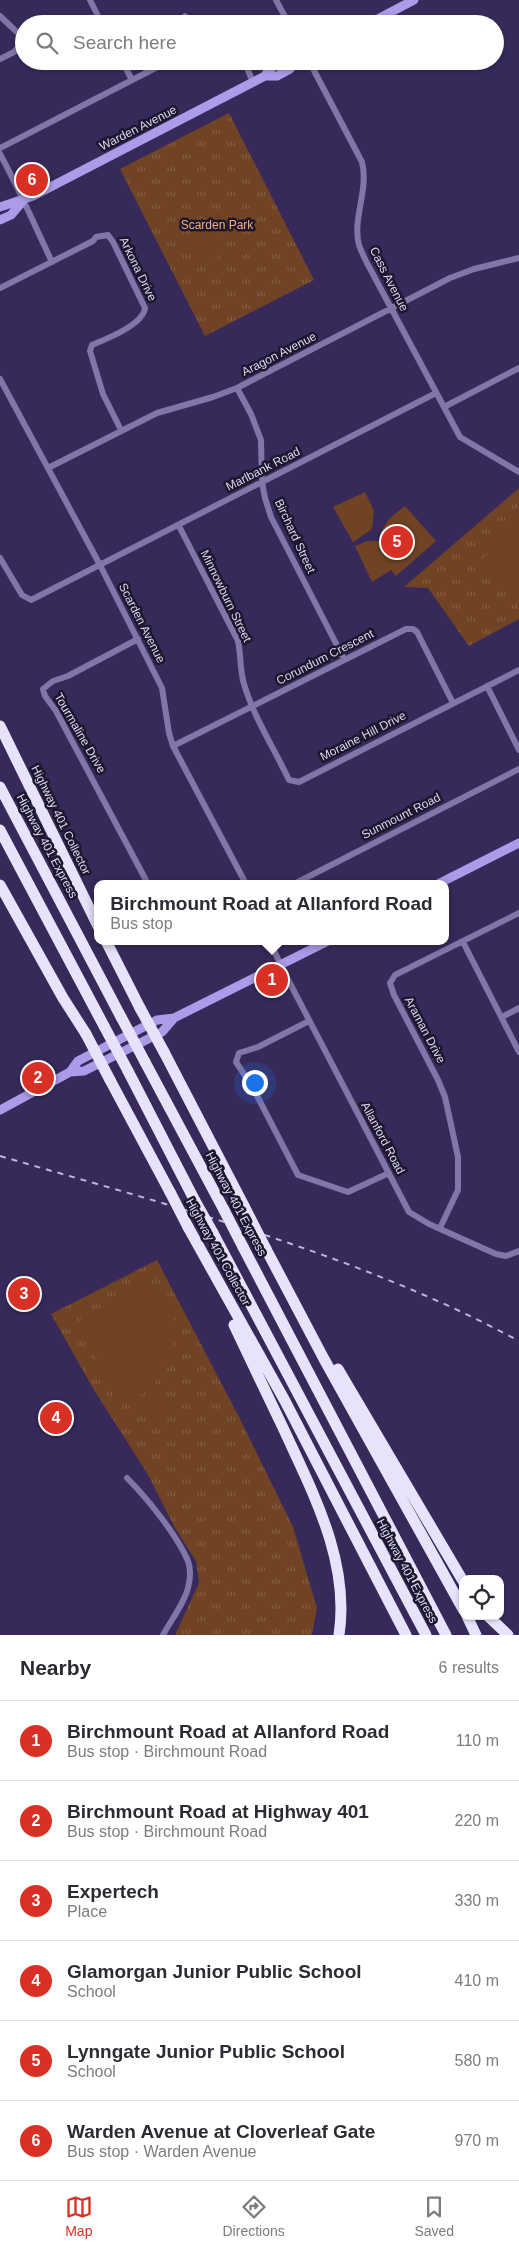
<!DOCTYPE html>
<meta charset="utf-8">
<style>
:root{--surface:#fff;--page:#f7f7f7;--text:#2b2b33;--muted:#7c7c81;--line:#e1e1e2;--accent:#d93025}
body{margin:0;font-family:Arial,sans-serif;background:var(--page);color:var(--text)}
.controls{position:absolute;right:15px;bottom:15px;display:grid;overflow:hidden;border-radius:10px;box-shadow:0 1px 4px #0004}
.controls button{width:45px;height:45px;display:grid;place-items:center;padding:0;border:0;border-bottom:1px solid var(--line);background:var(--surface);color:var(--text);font:25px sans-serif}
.you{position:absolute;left:254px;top:1082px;width:18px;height:18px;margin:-12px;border:4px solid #fff;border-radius:50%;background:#1a73e8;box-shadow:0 0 0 8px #1a73e833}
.badge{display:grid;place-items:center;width:32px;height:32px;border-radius:50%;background:var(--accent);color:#fff;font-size:16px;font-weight:700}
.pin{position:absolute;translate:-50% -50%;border:2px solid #fff;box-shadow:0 1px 5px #0006}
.popup{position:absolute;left:94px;top:880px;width:355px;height:65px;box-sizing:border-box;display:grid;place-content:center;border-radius:10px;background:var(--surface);filter:drop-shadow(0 1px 4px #0005);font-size:16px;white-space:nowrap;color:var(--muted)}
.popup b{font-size:19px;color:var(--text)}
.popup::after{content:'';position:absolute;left:50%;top:100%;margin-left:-10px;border:10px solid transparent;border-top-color:var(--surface)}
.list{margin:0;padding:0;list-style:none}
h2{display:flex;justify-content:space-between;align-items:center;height:65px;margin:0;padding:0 20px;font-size:21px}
h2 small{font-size:16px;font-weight:400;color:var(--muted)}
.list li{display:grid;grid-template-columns:32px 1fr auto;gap:15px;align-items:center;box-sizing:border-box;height:80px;padding:0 20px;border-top:1px solid var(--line)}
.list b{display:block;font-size:19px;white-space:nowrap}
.list p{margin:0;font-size:16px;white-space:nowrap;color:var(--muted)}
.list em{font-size:16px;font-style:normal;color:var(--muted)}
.icon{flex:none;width:28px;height:28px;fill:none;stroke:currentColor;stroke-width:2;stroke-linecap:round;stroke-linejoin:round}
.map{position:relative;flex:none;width:519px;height:1635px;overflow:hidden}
.search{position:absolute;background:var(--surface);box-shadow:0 1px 4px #0004;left:15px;right:15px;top:15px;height:55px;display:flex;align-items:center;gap:12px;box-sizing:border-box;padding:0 18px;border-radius:28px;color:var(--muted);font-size:19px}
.sheet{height:545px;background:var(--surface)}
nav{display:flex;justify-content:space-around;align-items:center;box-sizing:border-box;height:70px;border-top:1px solid var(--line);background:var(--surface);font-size:14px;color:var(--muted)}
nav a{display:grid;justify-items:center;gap:2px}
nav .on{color:var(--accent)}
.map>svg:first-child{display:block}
</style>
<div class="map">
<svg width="519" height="1635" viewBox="0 0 519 1635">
<defs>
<pattern id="grass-tufts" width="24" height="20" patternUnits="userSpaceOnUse" patternTransform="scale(1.25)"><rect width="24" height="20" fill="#704324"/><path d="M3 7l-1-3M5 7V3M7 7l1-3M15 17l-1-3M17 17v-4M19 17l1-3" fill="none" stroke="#845d44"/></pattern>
</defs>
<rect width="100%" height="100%" fill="#372a5a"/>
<path fill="url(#grass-tufts)" d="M229,113L314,280L205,336L120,169Z
M519,488V619L469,646L428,588L404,587Z
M157,1260L240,1419L293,1527L317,1608L312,1635H175L199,1583L196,1561L175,1528L147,1473L94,1390L51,1314Z"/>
<path fill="#704324" d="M201,218C215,226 231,239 219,257L205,262L183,248V241L191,236Z
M365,492L374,511L372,529L353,542L333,507Z
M405,506L436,541L396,576L391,570L372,582L355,546L368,541H380C379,526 394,514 405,506Z
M519,516V592L481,562Z
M161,1283L175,1325L172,1360L150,1390L118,1406L80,1323L81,1318L119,1297Z
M156,1391L173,1413L156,1425L140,1403Z"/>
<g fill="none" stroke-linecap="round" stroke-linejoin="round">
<path stroke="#8176a8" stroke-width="6" d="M90,0L102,24
M276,0L289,24
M0,16L20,35L21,44L14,52L0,59
M185,16L188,24
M122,61L132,80
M244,61L253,82
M309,61L362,162C369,190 352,219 359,245C361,251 364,257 367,263L460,437L519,472
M0,148L169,61
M0,154C19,189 35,226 52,262
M0,288L93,241L96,237L108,235L113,242L145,308C143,325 106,339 92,345L90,351L103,394L121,430
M0,379L100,565L162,688L169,733L173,746L246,884
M237,388L251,414L261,440L262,482L265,498L271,517L344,659
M444,407L519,368
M48,468L157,413L213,397L237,388L450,278L474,269L519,258
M179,526L238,641C241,655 240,672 244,684C254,718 274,748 289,780L299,782L519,670
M0,558L22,595L31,600L436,393
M138,639L68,676L53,681L43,689L45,696L56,711L148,884
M487,686L519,750
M173,746L406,629H413L417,632L453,703
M294,884L519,769
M177,941H185
M270,941L281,966L409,1212L429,1224L496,1254L506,1256L519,1251
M463,942L519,1052
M502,1017L519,1008
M309,1021L258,1047L239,1053L236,1062L253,1088L298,1175L348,1192L389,1173
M440,1228L458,1190V1157L445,1097L438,1080L394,995L390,983L395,975L519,913
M127,1478C147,1498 177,1535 188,1561C191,1569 190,1580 188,1588C184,1604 171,1620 163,1635"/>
<path stroke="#ad9ae9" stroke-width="9" d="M368,24L414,0
M265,76L269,69L283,61
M0,207L33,196L265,76H277L290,69L293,63L296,61
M0,220L11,215L22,202
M438,884L519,843
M70,1072L84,1071L162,1032L174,1018
M0,1110L70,1072L78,1061L157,1020L174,1018L328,941"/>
<path stroke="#e7e3fb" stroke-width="11" d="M0,726L98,926
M0,787L121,1017
M0,830L104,1026
M0,885L63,998L86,1034
M106,941L140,1008
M164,1052L244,1206
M145,1062L224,1210
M128,1071L195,1201
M110,1080L170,1192
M188,1227L285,1401L406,1635
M213,1233L426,1635
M243,1247L446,1635
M266,1249L324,1359L463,1609
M234,1325C251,1360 268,1396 285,1432C314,1495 350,1563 339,1635
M338,1369L463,1581
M467,1616L476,1635
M488,1616L508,1635"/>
<path stroke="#bdb6d7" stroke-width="2" stroke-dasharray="6 6" stroke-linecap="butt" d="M0,1156C175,1207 358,1254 519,1341"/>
<path stroke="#e7e3fb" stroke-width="11" d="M140,1008L164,1052
M121,1017L145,1062
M104,1026L128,1071
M86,1034L110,1080
M170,1192L188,1227
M195,1201L213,1233
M244,1206L266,1249
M224,1210L243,1247"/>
</g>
<g text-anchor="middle" stroke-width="5" stroke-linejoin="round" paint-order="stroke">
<g font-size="12" fill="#dcd6f4" stroke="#1d172d">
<text transform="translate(138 128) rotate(-27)" y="4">Warden Avenue</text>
<text transform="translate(138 269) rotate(64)" y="4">Arkona Drive</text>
<text transform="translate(389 279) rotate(63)" y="4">Cass Avenue</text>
<text transform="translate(279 354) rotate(-27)" y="4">Aragon Avenue</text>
<text transform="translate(263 469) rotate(-27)" y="4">Marlbank Road</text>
<text transform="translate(295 536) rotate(65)" y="4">Birchard Street</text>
<text transform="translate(226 596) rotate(64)" y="4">Minnowburn Street</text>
<text transform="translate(142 623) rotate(63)" y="4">Scarden Avenue</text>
<text transform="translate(325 657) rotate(-27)" y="4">Corundum Crescent</text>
<text transform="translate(80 733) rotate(60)" y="4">Tourmaline Drive</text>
<text transform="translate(363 736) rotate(-27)" y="4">Moraine Hill Drive</text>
<text transform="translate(401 816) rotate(-27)" y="4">Sunmount Road</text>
<text transform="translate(61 820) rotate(64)" y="4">Highway 401 Collector</text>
<text transform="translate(47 846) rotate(62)" y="4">Highway 401 Express</text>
<text transform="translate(425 1030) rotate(62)" y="4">Araman Drive</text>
<text transform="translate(383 1138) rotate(62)" y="4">Allanford Road</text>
<text transform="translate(236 1204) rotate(62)" y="4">Highway 401 Express</text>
<text transform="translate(218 1252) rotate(61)" y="4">Highway 401 Collector</text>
<text transform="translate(407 1571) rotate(62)" y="4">Highway 401 Express</text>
</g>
<g font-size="12" fill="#f8ad7b" stroke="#1d172d">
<text x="217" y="229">Scarden Park</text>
</g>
</g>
</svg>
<div class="controls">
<button><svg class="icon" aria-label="locate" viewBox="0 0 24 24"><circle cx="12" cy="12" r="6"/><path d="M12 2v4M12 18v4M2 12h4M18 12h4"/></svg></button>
</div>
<div class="you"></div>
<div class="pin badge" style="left:272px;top:980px">1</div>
<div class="popup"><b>Birchmount Road at Allanford Road</b>Bus stop</div>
<div class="pin badge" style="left:38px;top:1078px">2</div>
<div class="pin badge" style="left:24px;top:1294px">3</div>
<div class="pin badge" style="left:56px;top:1418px">4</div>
<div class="pin badge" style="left:397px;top:542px">5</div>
<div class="pin badge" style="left:32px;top:180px">6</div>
<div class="search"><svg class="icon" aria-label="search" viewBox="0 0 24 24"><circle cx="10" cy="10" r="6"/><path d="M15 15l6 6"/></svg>Search here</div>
</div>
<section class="sheet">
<h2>Nearby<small>6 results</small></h2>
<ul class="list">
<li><span class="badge">1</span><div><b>Birchmount Road at Allanford Road</b><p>Bus stop · Birchmount Road</p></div><em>110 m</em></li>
<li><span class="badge">2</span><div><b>Birchmount Road at Highway 401</b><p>Bus stop · Birchmount Road</p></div><em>220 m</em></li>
<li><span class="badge">3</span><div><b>Expertech</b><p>Place</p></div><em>330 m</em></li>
<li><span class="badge">4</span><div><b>Glamorgan Junior Public School</b><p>School</p></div><em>410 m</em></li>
<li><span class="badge">5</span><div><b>Lynngate Junior Public School</b><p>School</p></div><em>580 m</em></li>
<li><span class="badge">6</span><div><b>Warden Avenue at Cloverleaf Gate</b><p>Bus stop · Warden Avenue</p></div><em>970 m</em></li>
</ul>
</section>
<nav>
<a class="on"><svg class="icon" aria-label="map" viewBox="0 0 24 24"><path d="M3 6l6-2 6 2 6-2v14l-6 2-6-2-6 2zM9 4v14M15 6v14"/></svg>Map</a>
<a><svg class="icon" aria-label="directions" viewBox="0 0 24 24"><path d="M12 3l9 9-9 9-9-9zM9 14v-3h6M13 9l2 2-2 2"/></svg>Directions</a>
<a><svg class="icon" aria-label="saved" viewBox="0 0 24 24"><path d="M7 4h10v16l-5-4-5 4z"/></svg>Saved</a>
</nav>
